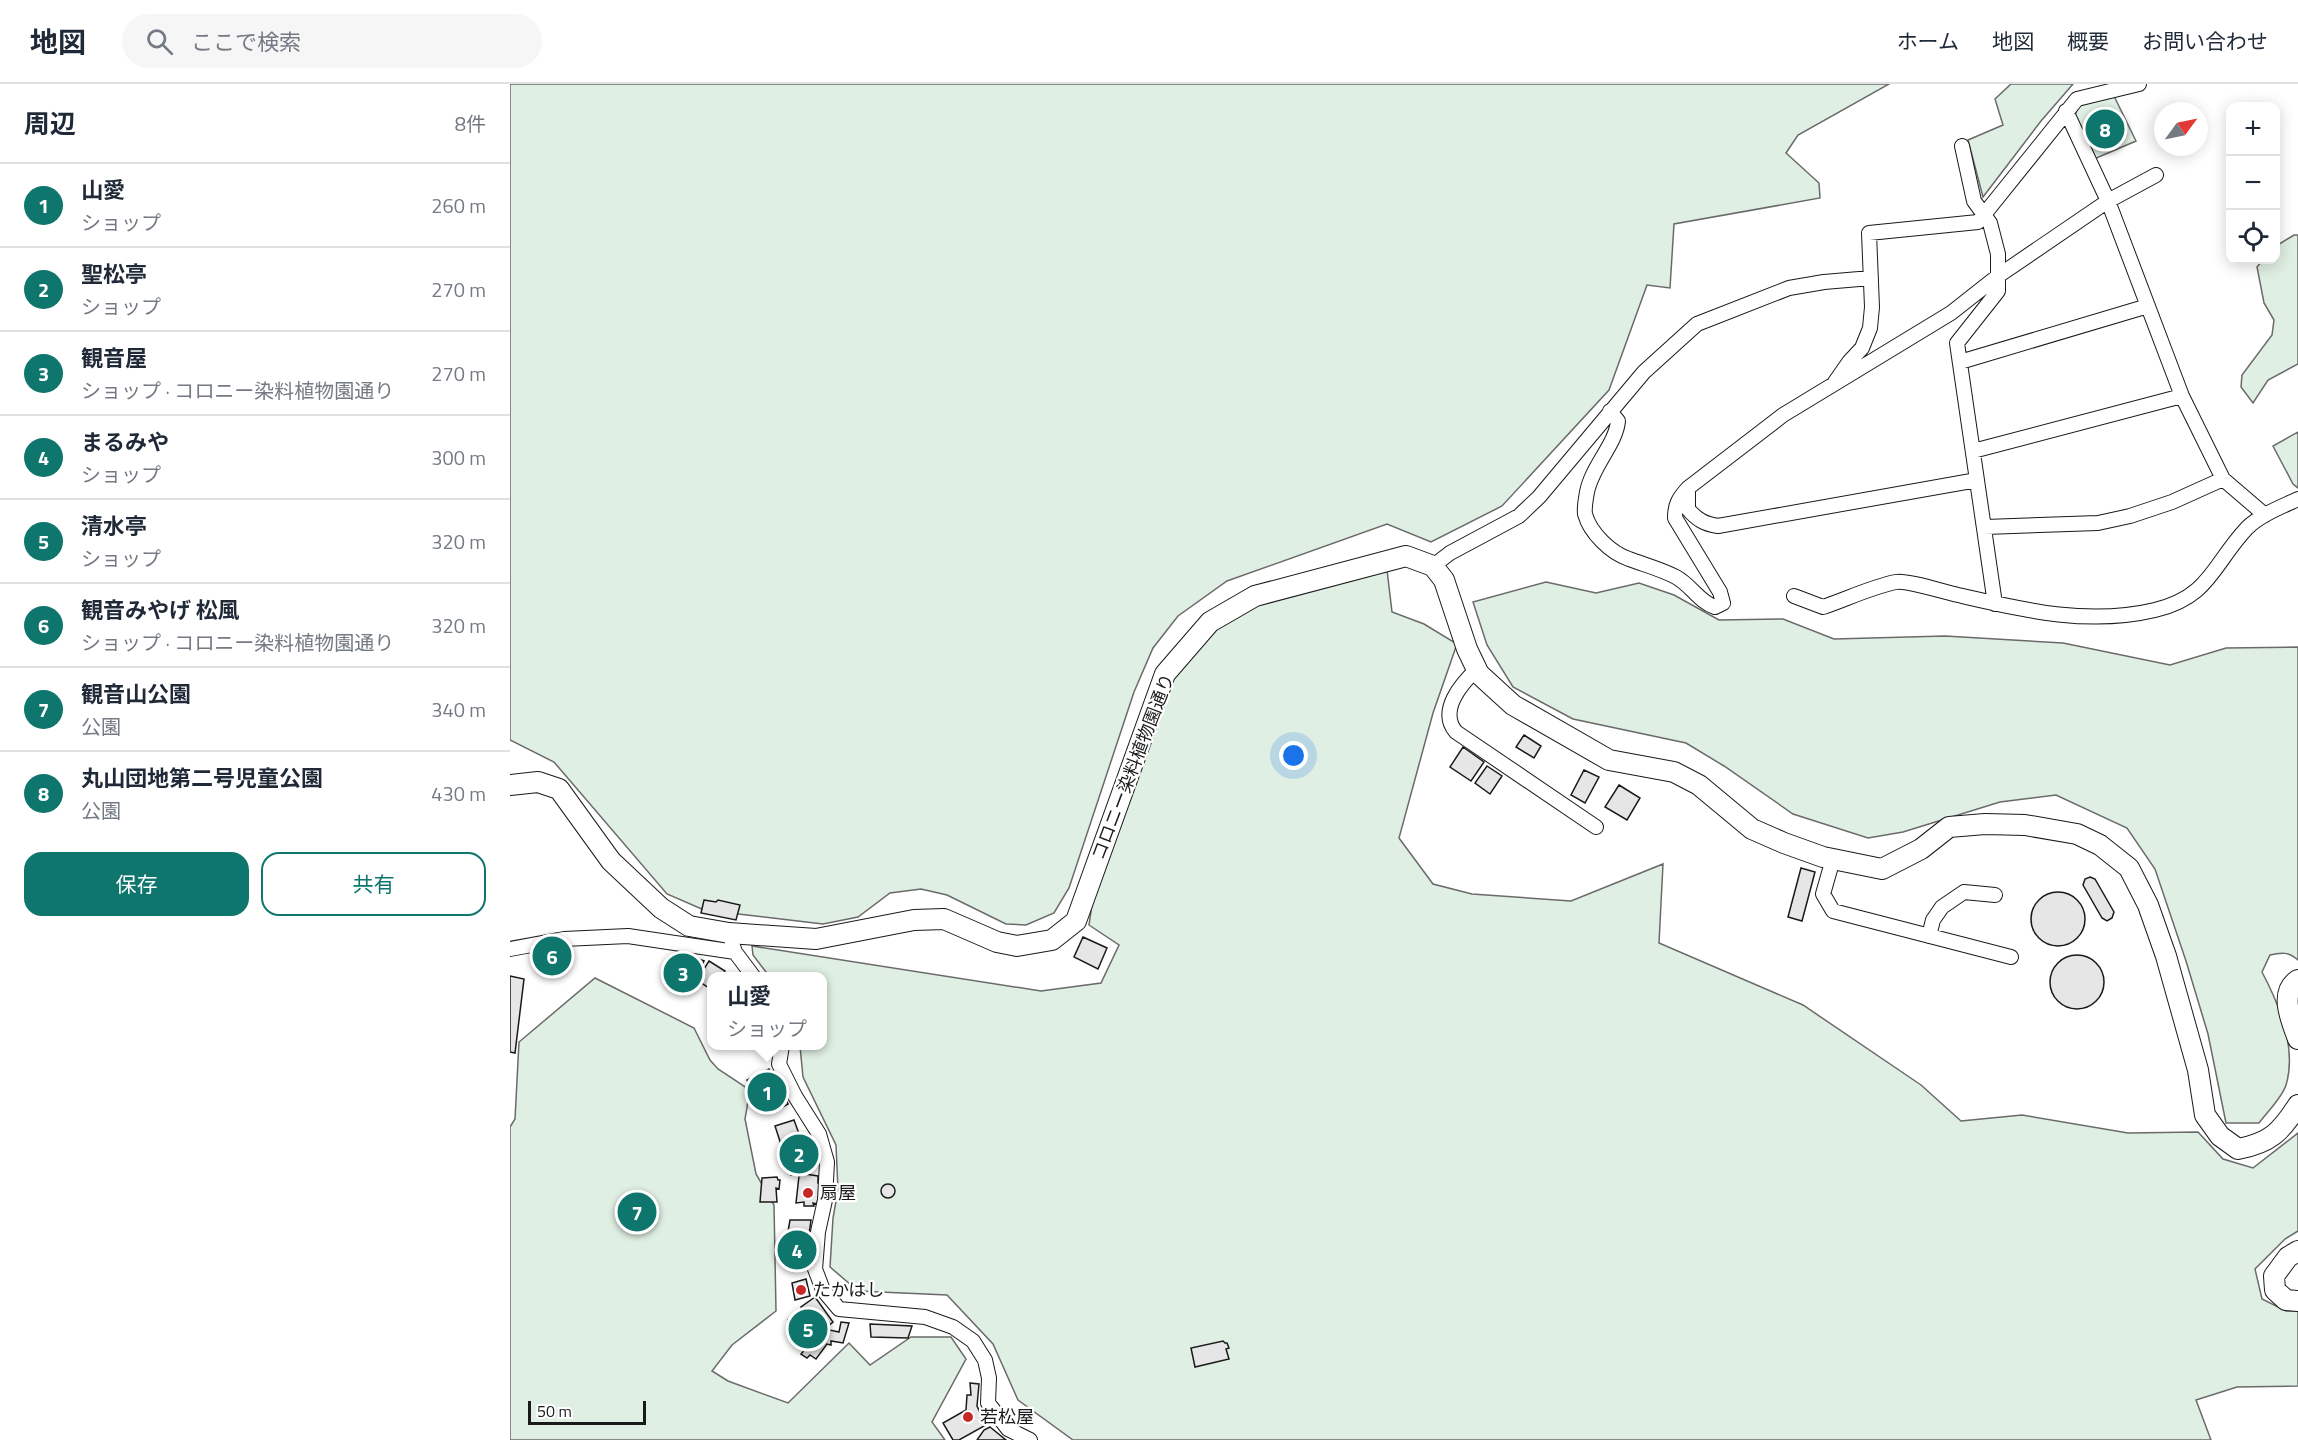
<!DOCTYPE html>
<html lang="ja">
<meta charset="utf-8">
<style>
:root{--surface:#fff;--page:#f6f6f7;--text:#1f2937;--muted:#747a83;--line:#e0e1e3;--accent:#0f766e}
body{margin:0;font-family:"Titillium Web","Noto Sans JP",sans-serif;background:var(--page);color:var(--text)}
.controls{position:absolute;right:18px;top:18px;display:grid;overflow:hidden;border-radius:12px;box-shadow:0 3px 15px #0003}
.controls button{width:54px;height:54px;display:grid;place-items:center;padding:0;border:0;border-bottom:2px solid var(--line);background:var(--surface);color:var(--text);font:30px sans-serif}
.compass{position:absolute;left:1644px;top:18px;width:54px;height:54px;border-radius:50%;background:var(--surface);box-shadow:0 3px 15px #0003;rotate:57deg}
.scale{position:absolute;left:18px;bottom:15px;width:118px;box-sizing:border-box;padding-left:6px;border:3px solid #1a1a1a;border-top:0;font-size:16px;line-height:21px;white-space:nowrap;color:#1a1a1a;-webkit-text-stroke:4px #fff;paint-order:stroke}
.you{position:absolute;left:784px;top:672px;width:21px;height:21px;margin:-15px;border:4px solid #fff;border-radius:50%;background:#1a73e8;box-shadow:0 0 0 9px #1a73e833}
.badge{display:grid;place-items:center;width:39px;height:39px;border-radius:50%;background:var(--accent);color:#fff;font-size:20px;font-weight:700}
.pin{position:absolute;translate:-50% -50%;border:3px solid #fff;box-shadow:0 2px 6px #0006}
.popup{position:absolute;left:197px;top:888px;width:120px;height:78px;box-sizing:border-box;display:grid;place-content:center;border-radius:12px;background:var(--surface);filter:drop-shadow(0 2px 4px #0005);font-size:20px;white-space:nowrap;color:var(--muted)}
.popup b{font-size:22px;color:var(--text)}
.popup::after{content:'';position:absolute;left:50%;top:100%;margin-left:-12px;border:12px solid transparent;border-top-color:var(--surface)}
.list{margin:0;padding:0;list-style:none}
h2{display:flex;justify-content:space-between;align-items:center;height:78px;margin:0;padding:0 24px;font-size:26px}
h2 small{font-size:20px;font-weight:400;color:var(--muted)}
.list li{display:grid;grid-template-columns:39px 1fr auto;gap:18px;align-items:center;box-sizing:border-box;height:84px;padding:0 24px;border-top:2px solid var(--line)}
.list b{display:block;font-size:22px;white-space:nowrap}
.list p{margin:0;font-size:20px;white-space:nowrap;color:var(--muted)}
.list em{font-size:20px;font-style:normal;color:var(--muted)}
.actions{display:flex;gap:12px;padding:18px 24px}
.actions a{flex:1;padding:14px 0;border:2px solid var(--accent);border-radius:18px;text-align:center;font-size:21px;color:var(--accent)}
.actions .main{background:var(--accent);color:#fff}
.icon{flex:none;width:33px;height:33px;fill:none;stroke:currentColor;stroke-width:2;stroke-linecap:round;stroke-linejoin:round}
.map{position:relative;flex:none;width:1788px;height:1356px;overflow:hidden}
header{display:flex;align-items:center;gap:36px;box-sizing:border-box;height:84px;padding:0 30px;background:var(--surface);border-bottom:2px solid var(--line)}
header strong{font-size:28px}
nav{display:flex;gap:33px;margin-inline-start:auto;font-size:21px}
.search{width:420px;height:54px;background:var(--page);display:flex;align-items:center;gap:15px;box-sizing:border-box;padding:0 21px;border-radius:33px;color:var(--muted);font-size:22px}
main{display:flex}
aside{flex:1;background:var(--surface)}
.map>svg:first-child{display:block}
</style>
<header>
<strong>地図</strong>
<div class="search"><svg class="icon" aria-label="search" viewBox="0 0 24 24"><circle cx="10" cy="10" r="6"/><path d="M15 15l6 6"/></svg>ここで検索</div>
<nav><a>ホーム</a><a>地図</a><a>概要</a><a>お問い合わせ</a></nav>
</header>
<main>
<aside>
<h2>周辺<small>8件</small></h2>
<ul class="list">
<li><span class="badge">1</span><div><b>山愛</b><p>ショップ</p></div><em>260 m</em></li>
<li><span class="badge">2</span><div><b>聖松亭</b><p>ショップ</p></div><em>270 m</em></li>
<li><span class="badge">3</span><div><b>観音屋</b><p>ショップ · コロニー染料植物園通り</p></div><em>270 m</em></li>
<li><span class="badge">4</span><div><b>まるみや</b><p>ショップ</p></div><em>300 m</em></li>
<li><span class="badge">5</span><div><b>清水亭</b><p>ショップ</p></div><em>320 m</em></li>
<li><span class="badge">6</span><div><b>観音みやげ 松風</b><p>ショップ · コロニー染料植物園通り</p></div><em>320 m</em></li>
<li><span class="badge">7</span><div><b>観音山公園</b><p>公園</p></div><em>340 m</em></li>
<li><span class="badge">8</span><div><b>丸山団地第二号児童公園</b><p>公園</p></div><em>430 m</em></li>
</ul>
<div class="actions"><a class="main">保存</a><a>共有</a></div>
</aside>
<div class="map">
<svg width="1788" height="1356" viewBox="0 0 1788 1356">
<rect width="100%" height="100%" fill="#fff"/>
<path fill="#e0efe3" stroke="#6a6a6a" stroke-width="1.5" d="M0,0H1379L1288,51L1276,69L1309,99L1310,114L1164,140L1160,204L1137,201L1099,306L992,422L921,458L877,440L717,497L668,532L643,564L624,608L559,804L544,829L516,841L496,840L437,811L411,805L380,809L348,833L313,840L194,826L157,810L44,678L0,656Z
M1501,0H1563L1531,37L1473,113L1458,56L1493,41L1485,15Z
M1604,12L1626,57L1584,75L1565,32L1568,22Z
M1784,151H1788V280L1758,296L1743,319L1731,303L1732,291L1762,251L1764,236L1754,219L1747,183L1753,176H1766V162Z
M1788,348V404L1783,400L1763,362Z
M877,486L882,528L914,540L947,560L923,629L889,754L923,800L962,810L1061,817L1153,780L1149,859L1293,921L1411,1001L1451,1037L1512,1031L1618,1049L1688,1048L1713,1075L1743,1084L1788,1049V1147L1775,1155L1745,1185L1752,1215L1776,1227H1788V1302L1727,1303L1686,1316L1701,1356H563L508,1316L483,1260L437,1211L348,1207L320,1183L323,1134L328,1106L326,1061L293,993L290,962H312V892H259L243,871L242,862L531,907L591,899L609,861L579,841L584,807L659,586L744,510Z
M1036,498L1086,509L1129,499L1164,511L1209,536L1273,535L1324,555L1435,552L1553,559L1660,581L1716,564L1788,563V876C1779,868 1772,868 1760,871L1752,888C1769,920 1787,965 1776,1001C1772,1014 1757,1028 1749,1039H1716L1698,950L1676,877L1645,785L1617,744L1546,711L1490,718L1393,748L1358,754L1283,730L1214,682L1176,659L1063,635L1003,603L977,561L963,518Z
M85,894L184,944L200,976L208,985L240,1006L235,1035L246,1090L264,1121L266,1227L222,1261L202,1287L218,1297L278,1319L339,1259L360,1281L401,1253H441L456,1275L422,1338L435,1356H0V1043L5,1035L9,958Z"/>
<path fill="#e6e6e6" stroke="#1a1a1a" stroke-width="1.5" d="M1014,651L1031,662L1024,674L1006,663Z
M953,663L974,678L961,697L940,683Z
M977,682L992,692L980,710L965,699Z
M1074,686L1089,693L1075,719L1061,711Z
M1109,701L1130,714L1117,736L1095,723Z
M1291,784L1305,788L1292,837L1278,833Z
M1580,793L1585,795L1604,828L1602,834L1597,837L1592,834L1573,801L1575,795Z
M1521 835a27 27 0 1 1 54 0a27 27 0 1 1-54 0Z
M194,816L206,818L208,816L230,821L226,836L191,829Z
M573,853L597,864L588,885L564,873Z
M45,864L49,871L38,879L34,872Z
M168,867L194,877L180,905L158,894L161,885L157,883L163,871Z
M1540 898a27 27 0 1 1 54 0a27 27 0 1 1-54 0Z
M199,877L215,887L212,892H202V906L187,896Z
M0,892L14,895L5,969L0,968Z
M259,985L278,1020L264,1028L262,1024L251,1027L237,996Z
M284,1036L292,1058L297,1055L307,1082L281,1091L265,1042Z
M295,1090L308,1092V1099L311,1101L307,1120L303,1119L304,1122H294V1118L286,1119L289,1092Z
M267,1093L268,1096H270L269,1105L266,1104L267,1118H250L252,1094Z
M371 1107a7 7 0 1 1 14 0a7 7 0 1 1-14 0Z
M280,1136H301L296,1173L293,1175L295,1182L277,1184L276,1159Z
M296,1195L300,1212L285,1216L282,1199Z
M305,1213L323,1238L312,1247L317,1254L320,1246L329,1248L331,1238L339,1239L333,1259L321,1257V1261L317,1260L306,1275L300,1271L297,1274L291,1270L297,1263H293L281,1244L283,1242L278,1236L293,1226L291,1223Z
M360,1240L402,1242L398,1254L361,1253Z
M713,1257L715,1259H717L719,1264L716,1265L719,1275L685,1283L681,1264Z
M460,1299L469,1300L467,1322L476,1341L449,1356H443L433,1339L456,1326L457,1311H461Z
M480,1343L496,1356H467L474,1346Z"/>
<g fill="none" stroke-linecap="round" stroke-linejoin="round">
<g stroke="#1a1a1a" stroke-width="16">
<path id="street" d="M1556,27L1598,117L1672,312L1713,395L1755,431
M1452,62L1464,117L1480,139L1488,170V207L1447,259L1485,520
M1450,278L1638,222
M1325,298L1339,278L1352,264L1360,244L1362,223L1359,149L1468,138L1567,15L1629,0
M1100,327L1108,337C1106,360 1082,382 1077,408C1076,414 1074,424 1075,430C1080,449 1101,469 1119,475C1135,481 1151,485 1166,493C1181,501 1189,518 1205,523L1213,519L1210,508L1165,434C1165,420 1169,414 1178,404L1273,331L1441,229L1488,192L1598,117L1646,91
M1463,367L1672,312
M1178,404V425C1187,436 1195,440 1208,442L1467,396
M1475,443L1588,439L1620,432L1662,418L1713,395
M923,482L940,469L1009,432L1029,413L1134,288L1187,240L1279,204L1314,198L1361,194
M1284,512L1313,523C1334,516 1364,502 1386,498C1397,496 1434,508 1448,511C1513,526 1578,542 1645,526C1700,513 1703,480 1737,444C1750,431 1771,423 1788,415
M967,585C951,600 928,627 946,648L1086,743
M1323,775L1313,810L1323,827L1501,873
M1419,852L1423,836L1432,823L1454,808L1485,811
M222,859L225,868L243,892
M0,865L54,855L118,852L225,868
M272,962L269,980L285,1012L309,1050L317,1078L315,1116L308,1148L305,1185L313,1206L329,1225L415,1233L443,1243L463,1257L475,1276L479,1294L478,1319L498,1345L520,1356"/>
</g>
<g stroke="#1a1a1a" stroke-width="22">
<path id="secondary" d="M0,701L28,698L49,705L101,777L151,824L179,842L219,849L306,855L404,836L434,835L487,858L507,862L542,856L566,837L655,590L700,538L745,512L896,472L923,482L934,496L957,565L969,590L1003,621L1099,676L1164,688L1189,701L1242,745L1274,759L1313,773L1372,785L1411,765L1439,743L1475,740L1515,741L1567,750L1590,761L1619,784L1638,821L1656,872L1688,986L1695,1031L1710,1052L1728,1065C1760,1059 1771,1048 1788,1021
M1788,896C1768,909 1782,938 1788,955
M1788,1167L1778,1173L1764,1192L1765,1206L1776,1216L1788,1217"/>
</g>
<use href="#street" stroke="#fff" stroke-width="14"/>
<use href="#secondary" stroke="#fff" stroke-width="20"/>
</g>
<g fill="#c62828" stroke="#fff" stroke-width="2">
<circle cx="298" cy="1109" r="6"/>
<circle cx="291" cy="1206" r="6"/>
<circle cx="458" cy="1333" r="6"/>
</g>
<g text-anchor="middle" stroke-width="4.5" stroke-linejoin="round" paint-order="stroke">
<g font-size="18" fill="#1a1a1a" stroke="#fff">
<text transform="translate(623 683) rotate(-69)" y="6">コロニー染料植物園通り</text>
</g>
<g font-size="18" fill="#1a1a1a" stroke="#fff" text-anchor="start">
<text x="310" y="1115">扇屋</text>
<text x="303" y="1212">たかはし</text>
<text x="470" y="1339">若松屋</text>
</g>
</g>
</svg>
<div class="controls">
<button>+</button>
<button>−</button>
<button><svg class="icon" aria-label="locate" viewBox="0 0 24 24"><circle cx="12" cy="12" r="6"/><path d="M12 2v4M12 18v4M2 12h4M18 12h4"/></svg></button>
</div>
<svg class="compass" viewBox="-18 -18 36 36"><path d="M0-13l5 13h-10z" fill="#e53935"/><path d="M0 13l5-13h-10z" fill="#747a83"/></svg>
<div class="scale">50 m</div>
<div class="you"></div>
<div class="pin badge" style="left:257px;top:1008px">1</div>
<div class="popup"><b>山愛</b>ショップ</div>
<div class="pin badge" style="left:289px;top:1070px">2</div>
<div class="pin badge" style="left:173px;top:889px">3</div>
<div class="pin badge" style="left:287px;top:1166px">4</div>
<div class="pin badge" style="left:298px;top:1245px">5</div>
<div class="pin badge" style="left:42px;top:872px">6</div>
<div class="pin badge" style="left:127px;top:1128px">7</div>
<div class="pin badge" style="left:1595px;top:45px">8</div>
</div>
</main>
